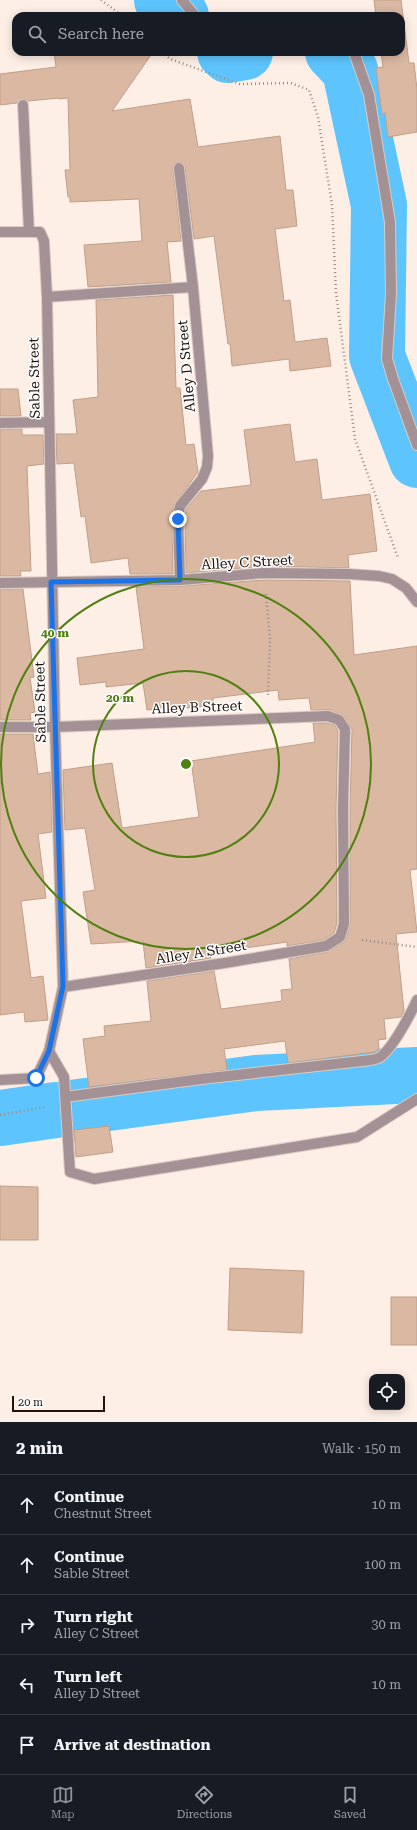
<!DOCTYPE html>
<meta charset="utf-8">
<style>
:root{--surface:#171b24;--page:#242831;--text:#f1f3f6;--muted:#9ea1a6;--line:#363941;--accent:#8c9099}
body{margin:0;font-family:"Roboto Serif",serif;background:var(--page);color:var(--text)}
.controls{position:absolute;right:12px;bottom:12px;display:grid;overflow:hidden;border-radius:8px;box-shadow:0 2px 10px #0003}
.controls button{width:36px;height:36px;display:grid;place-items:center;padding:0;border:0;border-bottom:1px solid var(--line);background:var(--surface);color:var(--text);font:20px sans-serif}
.scale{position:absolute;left:12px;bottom:10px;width:93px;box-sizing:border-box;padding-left:4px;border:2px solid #20140c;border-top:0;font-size:11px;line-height:14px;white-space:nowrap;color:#20140c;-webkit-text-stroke:3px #fff;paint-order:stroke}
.stop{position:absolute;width:12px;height:12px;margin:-9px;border:3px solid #1a73e8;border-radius:50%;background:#fff}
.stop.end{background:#1a73e8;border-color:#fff;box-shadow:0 1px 4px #0008}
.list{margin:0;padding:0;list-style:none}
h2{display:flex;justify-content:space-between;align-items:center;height:52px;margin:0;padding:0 16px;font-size:17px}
h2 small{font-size:13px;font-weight:400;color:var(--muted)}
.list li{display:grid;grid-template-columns:26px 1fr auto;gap:12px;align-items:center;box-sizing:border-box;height:60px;padding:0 16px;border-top:1px solid var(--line)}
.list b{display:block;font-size:15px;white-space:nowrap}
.list p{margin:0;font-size:13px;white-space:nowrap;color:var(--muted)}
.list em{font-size:13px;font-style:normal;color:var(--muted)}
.icon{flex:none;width:22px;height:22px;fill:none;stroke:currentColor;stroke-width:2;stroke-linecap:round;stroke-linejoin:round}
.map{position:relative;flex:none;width:417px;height:1422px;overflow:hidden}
.search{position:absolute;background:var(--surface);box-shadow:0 2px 10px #0003;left:12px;right:12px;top:12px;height:44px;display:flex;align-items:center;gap:10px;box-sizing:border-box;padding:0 14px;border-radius:12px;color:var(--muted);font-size:15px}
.sheet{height:352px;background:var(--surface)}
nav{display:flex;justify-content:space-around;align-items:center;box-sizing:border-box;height:56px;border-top:1px solid var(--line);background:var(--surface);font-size:11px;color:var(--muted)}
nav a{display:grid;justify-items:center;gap:2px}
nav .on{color:var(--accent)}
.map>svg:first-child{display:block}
</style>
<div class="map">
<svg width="417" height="1422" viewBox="0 0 417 1422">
<rect width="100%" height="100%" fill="#feefe6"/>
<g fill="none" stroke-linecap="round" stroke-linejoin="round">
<path stroke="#5dc4fd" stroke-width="56" d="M162,0L181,16
M225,52L228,55L245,52
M333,52L350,70L379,205L377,356L417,460
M71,1108L256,1083L417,1075
M0,1118L56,1110"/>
</g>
<path fill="#dab8a2" stroke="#c09f8a" d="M374,0H401L409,63H414L417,89V132L388,137L385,113L382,114L376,68L383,67L381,52H401V16H376Z
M54,52H153L112,111L190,99L198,147L280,136L286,190H293L297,226L275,229L284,301L290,300L295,342L327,338L331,366L290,371L289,359L232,366L230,344H228L214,236L194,239L185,167L181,162L175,163L173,168L181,241L167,242L171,282L88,287L84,245L142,241L139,199L70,202V197H68L65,170H70L68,98L59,99V98L28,101L22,99L17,103L0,105V74L56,67Z
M173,295L176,388H180L186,445L194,444L198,472L174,505L172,519L173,574H130L128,558L91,563L85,516L81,517L74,463L57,464L56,434H77L73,400L98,397L96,300Z
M0,389H18L21,416H0Z
M290,424L295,462L317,459L322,500L370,494L377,551L348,555L349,568L264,566L186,573L185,519L186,509L201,491L251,485L244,430Z
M0,429H22V435H43L44,464L27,466L31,571H20L21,576H0Z
M264,580L350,581L354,655L417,646V869L410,870L417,932L396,934L404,1011L401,1017L384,1019L386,1039L378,1040L379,1049L375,1052L288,1063L285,1041L224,1049L227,1070L89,1087L83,1039L105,1036L104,1026L151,1021L147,981L214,971L221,1009L282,1001L281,990L292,989L289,959L327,952L344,942L346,939L350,924V808L352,729L344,716L330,710H311L309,698L279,700L278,690L213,698L214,705L187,708L186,705L147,710L143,683L106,687V682L80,685L77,658L144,649L136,587L181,586Z
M0,589H23L34,677L30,678L35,712L30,713L31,720H0Z
M313,723H327L335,725L338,731L336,808L337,923L334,933L324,940L287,946V942L210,953L211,958L146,968L143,941L91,944L83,892L95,890L85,828L65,830L63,770L112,763L122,828L199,817L191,761L315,742Z
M0,734H33L38,774L50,772L52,832L38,834L46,898L21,901L31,978L43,976L48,1020L25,1022L24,1012L0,1015Z
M109,1126L113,1152L76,1157L74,1130Z
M0,1186L38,1187V1240H0Z
M230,1268L304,1271L302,1333L228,1330Z
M391,1297H417V1345H391Z"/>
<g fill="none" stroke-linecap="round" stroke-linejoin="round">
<g stroke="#daccc3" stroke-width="12">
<path id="service" d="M182,0L195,16
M354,52L369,95L390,222L391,294L387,359L393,379L417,445
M23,105L29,232
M49,1051L64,1077L70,1172L94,1179L357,1137L417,1099
M65,1097L201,1079L371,1060C373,1059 378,1059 380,1057C393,1048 410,1015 417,1000"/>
</g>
<g stroke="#daccc3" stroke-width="12">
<path id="minor" d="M179,168L193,287L208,456L207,467L202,479L180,506L178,519L180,580
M0,232H40L44,241L47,297L55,727L63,987L49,1051L36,1078L0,1080
M47,297L193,287
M0,423L49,422
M0,583L180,580L264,573L348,574L379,576L392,579L406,588L417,602
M0,727H55L328,716L339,720L345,729L343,808L344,924L340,937L326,946L225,963L63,987"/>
</g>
<path stroke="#998b82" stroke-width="2.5" stroke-dasharray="1 3" stroke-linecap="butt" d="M101,0L123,16
M162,52L170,59L240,84L291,83L309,90L318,117L332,205L336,293L355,439L398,558
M266,594L270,639L268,696
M362,940L417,947
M0,1115L45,1107"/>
<use href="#service" stroke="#a39196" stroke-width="10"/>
<use href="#minor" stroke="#a39196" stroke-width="10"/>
</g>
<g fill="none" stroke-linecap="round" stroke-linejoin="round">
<path stroke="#1a73e8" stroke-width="5" d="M36,1078L49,1051L63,986L51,582L180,580L178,519"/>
</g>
<g fill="none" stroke="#4f8010" stroke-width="2">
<circle cx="186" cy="764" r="93"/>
<circle cx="186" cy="764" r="185"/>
</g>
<g text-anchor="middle" stroke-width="3" stroke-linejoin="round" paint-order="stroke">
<g font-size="14" fill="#20140c" stroke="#fff">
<text transform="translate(186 366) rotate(-95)" y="5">Alley D Street</text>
<text transform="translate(34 378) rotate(-91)" y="5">Sable Street</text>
<text transform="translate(247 562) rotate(-3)" y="5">Alley C Street</text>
<text transform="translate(40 702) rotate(-91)" y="5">Sable Street</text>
<text transform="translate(197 707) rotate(-2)" y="5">Alley B Street</text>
<text transform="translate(201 952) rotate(-9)" y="5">Alley A Street</text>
</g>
</g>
<circle cx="186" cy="764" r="6" fill="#4f8010" stroke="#fff" stroke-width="2"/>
<g font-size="12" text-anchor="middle" font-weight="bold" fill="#4f8010" stroke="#fff" stroke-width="3" stroke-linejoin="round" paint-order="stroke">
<text x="55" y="637">40 m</text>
<text x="120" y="702">20 m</text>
</g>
</svg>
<div class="controls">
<button><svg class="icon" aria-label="locate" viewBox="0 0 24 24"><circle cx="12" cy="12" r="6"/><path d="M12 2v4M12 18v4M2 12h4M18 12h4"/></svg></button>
</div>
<div class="scale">20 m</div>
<div class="stop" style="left:36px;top:1078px"></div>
<div class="stop end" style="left:178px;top:519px"></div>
<div class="search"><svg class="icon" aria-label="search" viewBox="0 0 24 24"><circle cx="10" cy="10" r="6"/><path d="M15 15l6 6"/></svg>Search here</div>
</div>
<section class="sheet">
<h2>2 min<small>Walk · 150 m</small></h2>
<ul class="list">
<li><svg class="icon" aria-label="ahead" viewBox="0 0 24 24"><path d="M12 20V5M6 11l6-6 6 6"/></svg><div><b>Continue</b><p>Chestnut Street</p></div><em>10 m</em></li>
<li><svg class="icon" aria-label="ahead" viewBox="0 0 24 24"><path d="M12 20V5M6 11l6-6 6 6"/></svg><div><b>Continue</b><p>Sable Street</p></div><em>100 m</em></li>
<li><svg class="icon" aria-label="right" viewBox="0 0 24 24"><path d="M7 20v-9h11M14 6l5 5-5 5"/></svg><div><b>Turn right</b><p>Alley C Street</p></div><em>30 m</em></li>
<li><svg class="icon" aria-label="left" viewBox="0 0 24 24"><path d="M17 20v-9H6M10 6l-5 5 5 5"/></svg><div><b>Turn left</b><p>Alley D Street</p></div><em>10 m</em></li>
<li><svg class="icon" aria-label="arrive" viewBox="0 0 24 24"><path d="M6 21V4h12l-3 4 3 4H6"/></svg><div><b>Arrive at destination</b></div></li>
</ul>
</section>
<nav>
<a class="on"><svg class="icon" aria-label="map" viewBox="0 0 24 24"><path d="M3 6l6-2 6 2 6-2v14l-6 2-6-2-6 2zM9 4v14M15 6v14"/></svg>Map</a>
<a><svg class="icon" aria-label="directions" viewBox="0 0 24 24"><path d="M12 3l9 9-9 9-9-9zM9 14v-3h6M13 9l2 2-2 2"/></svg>Directions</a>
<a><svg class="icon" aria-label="saved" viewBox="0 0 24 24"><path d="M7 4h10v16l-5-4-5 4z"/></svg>Saved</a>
</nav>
